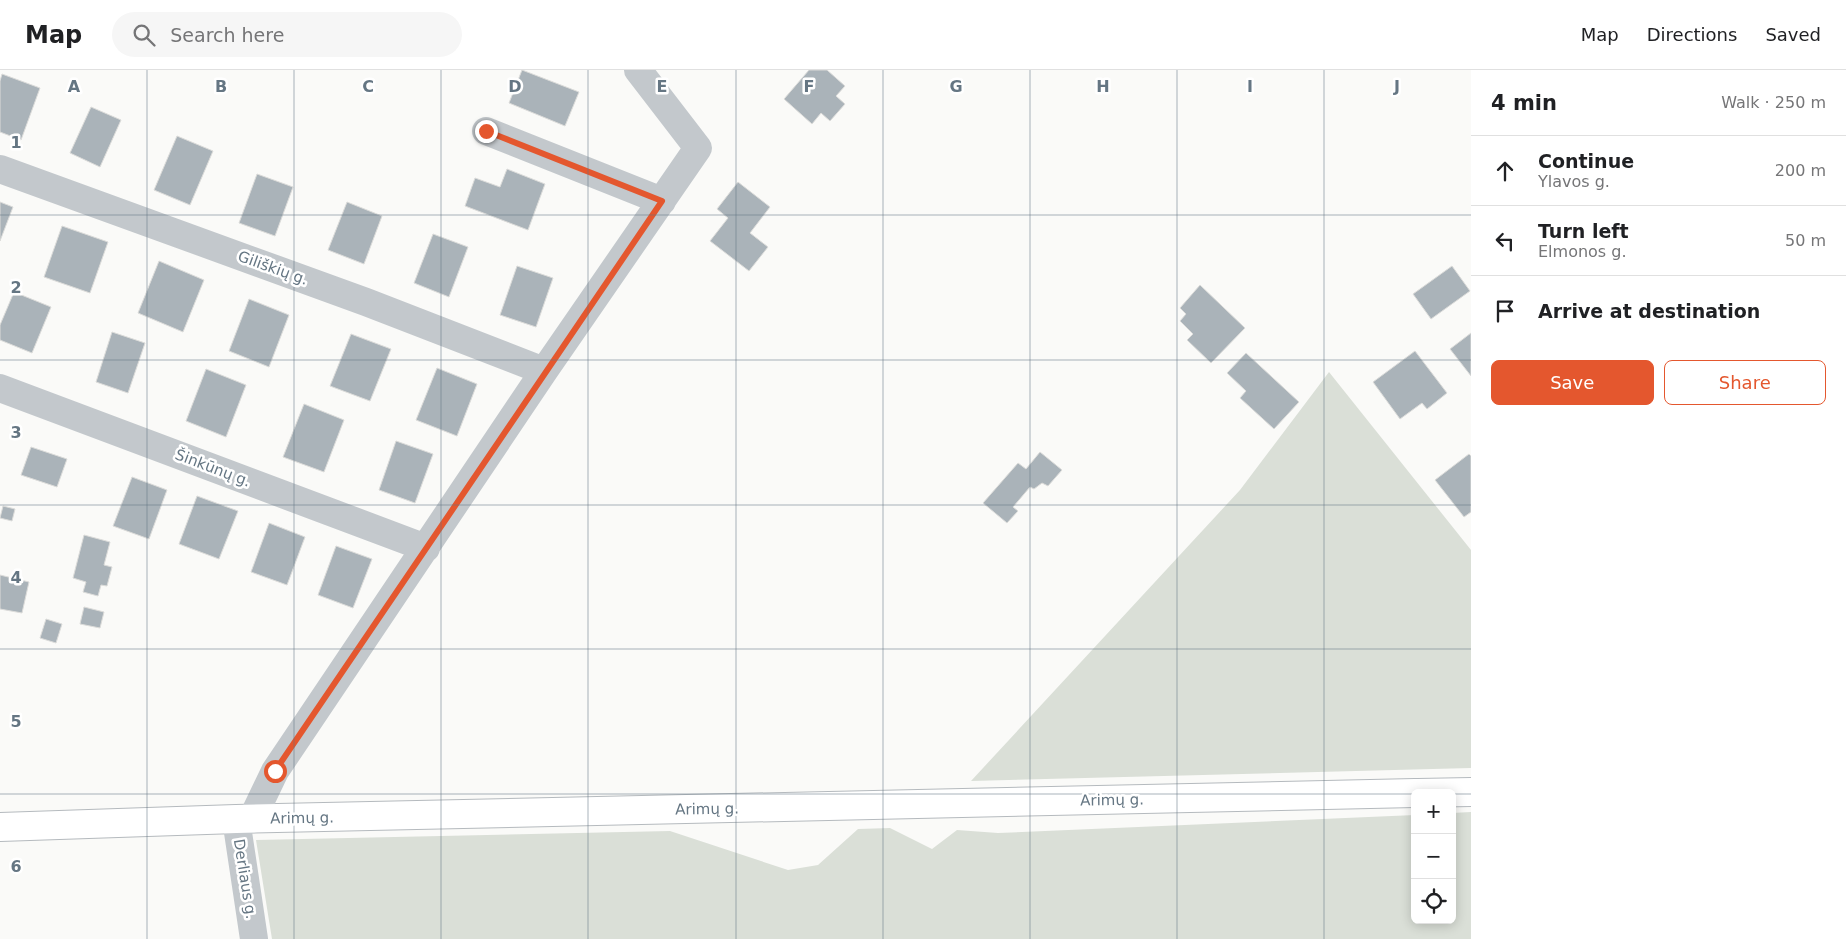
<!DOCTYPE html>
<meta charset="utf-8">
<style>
:root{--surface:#fff;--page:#f6f6f6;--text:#202124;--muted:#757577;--line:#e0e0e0;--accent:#e4572e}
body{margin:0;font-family:"DejaVu Sans",sans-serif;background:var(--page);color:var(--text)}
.controls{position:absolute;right:15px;bottom:15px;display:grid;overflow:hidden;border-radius:8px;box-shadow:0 2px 12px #0003}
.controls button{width:45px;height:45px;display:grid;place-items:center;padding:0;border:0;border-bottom:1px solid var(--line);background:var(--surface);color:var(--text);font:25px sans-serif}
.stop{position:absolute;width:15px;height:15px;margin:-11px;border:4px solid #e4572e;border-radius:50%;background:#fff}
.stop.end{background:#e4572e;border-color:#fff;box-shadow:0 1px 5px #0008}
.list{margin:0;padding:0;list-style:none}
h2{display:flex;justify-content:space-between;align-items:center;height:65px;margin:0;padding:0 20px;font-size:21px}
h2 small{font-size:16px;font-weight:400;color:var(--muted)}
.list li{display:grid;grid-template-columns:32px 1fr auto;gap:15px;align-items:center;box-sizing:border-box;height:70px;padding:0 20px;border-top:1px solid var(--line)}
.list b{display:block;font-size:19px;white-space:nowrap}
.list p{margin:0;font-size:16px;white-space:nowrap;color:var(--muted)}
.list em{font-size:16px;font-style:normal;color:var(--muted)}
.actions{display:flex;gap:10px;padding:15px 20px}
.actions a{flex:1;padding:11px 0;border:1px solid var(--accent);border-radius:8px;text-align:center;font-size:18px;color:var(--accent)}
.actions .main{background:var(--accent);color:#fff}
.icon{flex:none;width:28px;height:28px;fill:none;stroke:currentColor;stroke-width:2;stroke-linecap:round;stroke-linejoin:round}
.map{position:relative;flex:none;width:1471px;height:869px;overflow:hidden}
header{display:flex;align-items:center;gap:30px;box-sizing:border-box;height:70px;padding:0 25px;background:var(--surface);border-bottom:1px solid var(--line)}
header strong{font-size:24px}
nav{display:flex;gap:28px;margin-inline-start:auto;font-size:18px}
.search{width:350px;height:45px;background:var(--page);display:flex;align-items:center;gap:12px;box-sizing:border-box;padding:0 18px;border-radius:28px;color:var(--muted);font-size:19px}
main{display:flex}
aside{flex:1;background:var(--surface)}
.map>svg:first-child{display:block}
</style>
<header>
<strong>Map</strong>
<div class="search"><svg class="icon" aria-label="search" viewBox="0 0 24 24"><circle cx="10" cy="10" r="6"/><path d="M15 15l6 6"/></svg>Search here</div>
<nav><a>Map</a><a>Directions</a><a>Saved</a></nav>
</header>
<main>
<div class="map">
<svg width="1471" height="869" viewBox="0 0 1471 869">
<rect width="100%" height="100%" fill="#fafaf8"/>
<path fill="#dadfd7" d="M1329,302L1471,480V698L971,711L1240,420Z
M1471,742V869H272L256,770L670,761L788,800L818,795L858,759L890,758L932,779L957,760L998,763L1415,745V850H1452V743Z"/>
<path fill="#aab3b9" stroke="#dcdcda" d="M522,0L579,22L565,56L509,33Z
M809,0H827L845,16L836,26L845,34L830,51L821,43L812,54L784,29Z
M2,4L40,18L21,70L0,62V11Z
M91,37L121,50L100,97L70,83Z
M177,66L213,81L190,135L154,120Z
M507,99L545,114L528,160L465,136L475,108L500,117Z
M257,104L293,117L275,166L239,153Z
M738,112L770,137L750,163L768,177L749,201L710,171L728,148L717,139Z
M0,132L13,137L0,171Z
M347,132L382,146L364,194L328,180Z
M62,156L108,172L90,223L44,207Z
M433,164L468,177L449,227L414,213Z
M159,191L204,210L183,262L138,243Z
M517,196L553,208L536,257L500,245Z
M1452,196L1470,221L1431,249L1413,224Z
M1200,215L1245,258L1211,293L1187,270L1193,264L1180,251L1186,244L1180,238Z
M14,222L51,237L32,283L0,270V255Z
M249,229L289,245L269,297L229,281Z
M112,262L145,273L128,323L96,312Z
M1471,263V306L1450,279Z
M351,264L391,279L370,331L330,316Z
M1415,281L1447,323L1427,339L1422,333L1400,349L1373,312Z
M1246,283L1299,332L1274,359L1240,328L1246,321L1227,303Z
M437,298L477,314L457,366L416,350Z
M206,299L246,315L226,367L186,351Z
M304,334L344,350L324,402L283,387Z
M396,371L433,384L415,433L379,420Z
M31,377L67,389L57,417L21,405Z
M1040,382L1062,400L1048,416L1042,413L1034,419L1030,417L1013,437L1018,441L1007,453L983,433L1018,393L1026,399Z
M1469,384L1471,386V442L1464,447L1435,410Z
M132,407L167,420L149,469L113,456Z
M197,426L238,441L219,489L179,474Z
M3,436L15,439L12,451L0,448Z
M269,453L305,467L287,515L251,502Z
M84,465L110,472L104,495L112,497L107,516L101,515L98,526L83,522L86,512L73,508Z
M336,476L372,489L353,538L318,525Z
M0,505L29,512L22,543L0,539Z
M84,537L104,542L100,558L80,554Z
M46,549L62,554L56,573L40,568Z"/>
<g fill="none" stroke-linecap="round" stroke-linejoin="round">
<g stroke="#b5babe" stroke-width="30">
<path id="major" d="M1418,723L1471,722
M0,757L236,749L1415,723"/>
</g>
<path stroke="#c3c8cc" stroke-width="28" d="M486,61L662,131
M0,99L366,232L544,301
M0,318L426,478
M236,749L254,869
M252,749L275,701L544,301L698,78L638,0"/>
<use href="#major" stroke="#fff" stroke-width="28"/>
</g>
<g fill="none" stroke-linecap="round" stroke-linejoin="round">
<path stroke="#e4572e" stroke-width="6" d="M275,701L662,131L486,61"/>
</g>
<path fill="none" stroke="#657683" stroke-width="1" stroke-opacity="0.55" d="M147,0V869M294,0V869M441,0V869M588,0V869M736,0V869M883,0V869M1030,0V869M1177,0V869M1324,0V869M0,145H1471M0,290H1471M0,435H1471M0,579H1471M0,724H1415M1452,724H1471"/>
<g text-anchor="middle" stroke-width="5" stroke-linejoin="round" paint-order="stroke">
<g font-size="15" fill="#657683" stroke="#fff">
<text transform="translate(273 198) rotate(20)" y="5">Giliškių g.</text>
<text transform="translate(213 398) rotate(21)" y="5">Šinkūnų g.</text>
<text transform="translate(1112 730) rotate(-1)" y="5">Arimų g.</text>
<text transform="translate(707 739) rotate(-1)" y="5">Arimų g.</text>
<text transform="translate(302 748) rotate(-1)" y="5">Arimų g.</text>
<text transform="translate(245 809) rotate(81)" y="5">Derliaus g.</text>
</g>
</g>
<g font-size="16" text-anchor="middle" font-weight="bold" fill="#657683" stroke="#fff" stroke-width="5" stroke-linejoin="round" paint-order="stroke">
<text x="74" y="22">A</text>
<text x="221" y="22">B</text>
<text x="368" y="22">C</text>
<text x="515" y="22">D</text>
<text x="662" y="22">E</text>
<text x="809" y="22">F</text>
<text x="956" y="22">G</text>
<text x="1103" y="22">H</text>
<text x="1250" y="22">I</text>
<text x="1397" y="22">J</text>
<text x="16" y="78">1</text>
<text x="16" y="223">2</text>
<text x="16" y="368">3</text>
<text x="16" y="513">4</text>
<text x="16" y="657">5</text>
<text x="16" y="802">6</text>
</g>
</svg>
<div class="controls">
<button>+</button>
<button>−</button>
<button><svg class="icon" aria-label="locate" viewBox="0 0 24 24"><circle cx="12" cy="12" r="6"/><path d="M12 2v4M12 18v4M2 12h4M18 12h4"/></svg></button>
</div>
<div class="stop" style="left:275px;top:701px"></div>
<div class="stop end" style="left:486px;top:61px"></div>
</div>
<aside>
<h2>4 min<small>Walk · 250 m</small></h2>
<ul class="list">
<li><svg class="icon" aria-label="ahead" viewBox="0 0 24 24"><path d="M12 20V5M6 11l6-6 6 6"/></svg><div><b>Continue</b><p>Ylavos g.</p></div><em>200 m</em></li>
<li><svg class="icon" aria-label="left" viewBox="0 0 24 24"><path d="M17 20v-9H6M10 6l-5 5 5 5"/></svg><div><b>Turn left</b><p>Elmonos g.</p></div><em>50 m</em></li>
<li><svg class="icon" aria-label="arrive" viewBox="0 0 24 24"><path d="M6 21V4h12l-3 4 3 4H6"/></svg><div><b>Arrive at destination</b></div></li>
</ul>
<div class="actions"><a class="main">Save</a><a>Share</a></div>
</aside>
</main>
